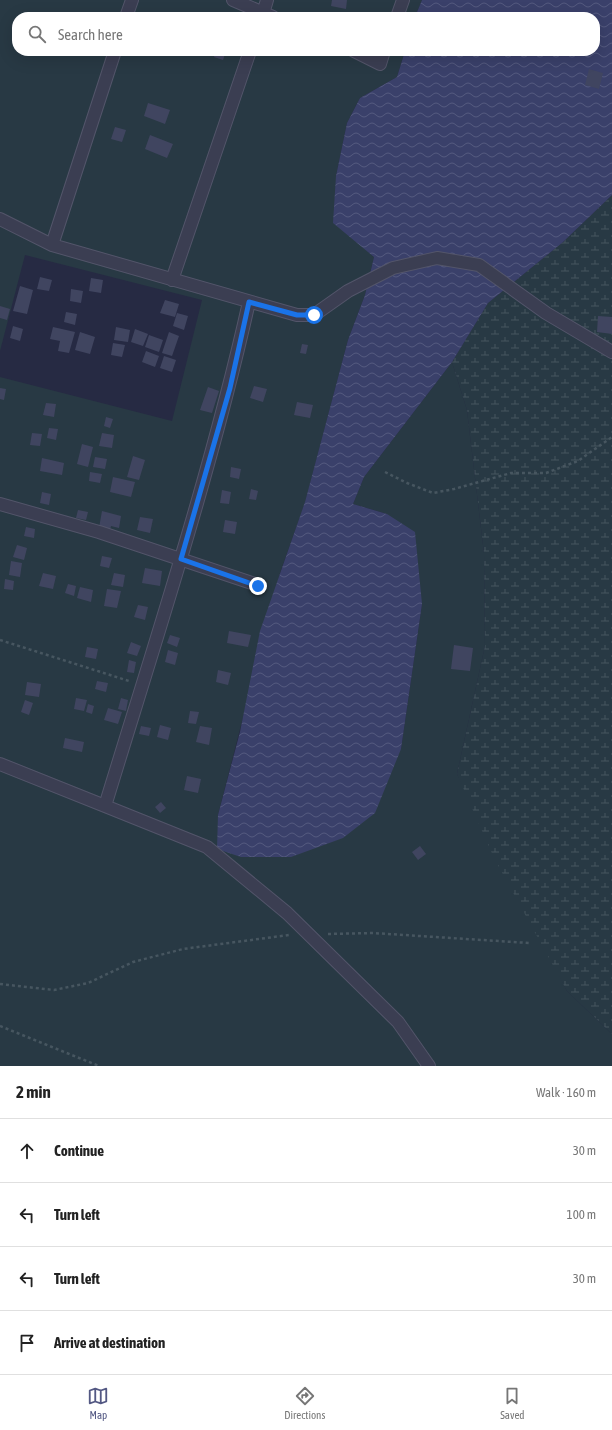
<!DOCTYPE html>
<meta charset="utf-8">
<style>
:root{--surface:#fff;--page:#f2f2f2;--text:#222;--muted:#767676;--line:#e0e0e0;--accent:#535883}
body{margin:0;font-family:"Asap Condensed",sans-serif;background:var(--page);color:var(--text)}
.stop{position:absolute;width:12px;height:12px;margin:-9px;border:3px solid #1a73e8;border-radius:50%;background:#fff}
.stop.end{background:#1a73e8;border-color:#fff;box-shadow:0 1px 4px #0008}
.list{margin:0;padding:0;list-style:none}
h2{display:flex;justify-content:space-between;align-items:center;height:52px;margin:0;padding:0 16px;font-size:17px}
h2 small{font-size:13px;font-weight:400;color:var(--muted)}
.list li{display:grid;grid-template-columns:26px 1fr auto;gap:12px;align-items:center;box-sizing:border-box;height:64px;padding:0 16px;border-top:1px solid var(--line)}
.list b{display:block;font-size:15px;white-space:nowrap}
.list em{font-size:13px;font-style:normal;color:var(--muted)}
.icon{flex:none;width:22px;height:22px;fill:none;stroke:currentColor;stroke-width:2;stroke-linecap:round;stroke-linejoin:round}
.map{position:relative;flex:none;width:612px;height:1066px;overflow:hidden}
.search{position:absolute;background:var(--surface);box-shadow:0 4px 16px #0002;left:12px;right:12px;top:12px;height:44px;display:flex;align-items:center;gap:10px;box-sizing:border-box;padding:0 14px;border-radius:16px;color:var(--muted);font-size:15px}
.sheet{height:308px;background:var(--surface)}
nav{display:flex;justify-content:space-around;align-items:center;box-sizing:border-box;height:56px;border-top:1px solid var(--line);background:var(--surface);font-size:11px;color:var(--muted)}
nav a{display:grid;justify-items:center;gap:2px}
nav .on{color:var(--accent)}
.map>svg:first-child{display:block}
</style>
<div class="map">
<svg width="612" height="1066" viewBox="0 0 612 1066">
<defs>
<pattern id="wetland-marsh" width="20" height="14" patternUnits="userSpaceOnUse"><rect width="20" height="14" fill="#283944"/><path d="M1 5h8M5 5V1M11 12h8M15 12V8" fill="none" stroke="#45545e"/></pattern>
<pattern id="water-waves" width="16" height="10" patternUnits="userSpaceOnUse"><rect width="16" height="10" fill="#3a406a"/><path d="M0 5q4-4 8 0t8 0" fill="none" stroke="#545a7e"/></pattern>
</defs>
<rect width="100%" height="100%" fill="#262a43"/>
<path fill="#283944" d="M0,0H422L415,17H17V51H405L397,77L360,98L347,123L336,176L355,240L374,257L365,295L348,340L305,503L280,573L218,815L401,749L422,604L387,514L353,504L364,477L452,362L467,410L484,553L485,646L457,774L567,991L612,1034V1066H0V377L172,421L202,300L25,255L0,351Z"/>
<path fill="url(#wetland-marsh)" d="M612,195V1034L567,991L494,858L457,774L485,646L484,553L467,410L452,362L488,303L563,242Z"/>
<path fill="url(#water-waves)" d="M422,0H612V195L563,242L488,303L452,362L364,477L353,504L387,514L415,532L422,604L401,749L375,813L343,838L291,857H241L217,849L218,815L240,732L260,631L305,502L348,340L365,295L374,257L333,223L336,176L347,123L360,98L397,77L405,51H595V17H415Z"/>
<path fill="#404560" d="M332,0H347L346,9L331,6Z
M216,51H226L223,60L214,57Z
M589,69L603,73L599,89L585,85Z
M148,103L170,110L165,124L144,116Z
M115,127L126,130L122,142L111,139Z
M150,135L173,144L167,158L145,149Z
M40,277L52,280L49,291L37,289Z
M91,278L103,280L101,293L89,291Z
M20,286L33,290L27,314L13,311Z
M71,289L83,291L81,303L70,301Z
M165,300L179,304L175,317L160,313Z
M0,306L10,309L7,320L0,318Z
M66,312L77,314L75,325L64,322Z
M177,313L188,316L184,330L173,326Z
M598,316L612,317V334L597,332Z
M13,326L23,329L20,341L10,338Z
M53,327L75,332L69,353L58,351L60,341L50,339Z
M116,327L130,330L128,342L114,340Z
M135,329L148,334L143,346L131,342Z
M80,332L95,337L90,354L75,350Z
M169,332L179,336L172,356L162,353Z
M149,335L163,340L159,352L145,347Z
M113,343L125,345L122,357L111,355Z
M302,344L308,345L306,354L300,353Z
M146,351L159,356L155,367L142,362Z
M164,356L176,360L172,372L160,368Z
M254,386L267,389L263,402L250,398Z
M208,387L219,391L212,413L200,410Z
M0,388L6,389L4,400L0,399Z
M297,402L313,405L310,418L294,415Z
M46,403L56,404L54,417L43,415Z
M106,417L113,419L110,428L104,426Z
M49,428L58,429L56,440L47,438Z
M32,433L42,434L40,446L30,445Z
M102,433L114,435L112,448L99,446Z
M82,444L93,447L88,467L77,464Z
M133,456L145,460L139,480L127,477Z
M95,457L107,459L105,469L93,467Z
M42,458L64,463L62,475L40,471Z
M231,467L241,469L239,479L230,477Z
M90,472L102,474L100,483L89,481Z
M113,477L135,482L131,497L110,492Z
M251,489L258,491L256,500L249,499Z
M222,490L231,492L229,504L220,503Z
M42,492L51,494L49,505L40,503Z
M78,510L88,512L86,520L76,518Z
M102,511L121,516L119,528L111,526L110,530L99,528Z
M140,517L153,519L150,533L137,530Z
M225,520L237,522L235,534L223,532Z
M26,527L35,529L34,538L24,536Z
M17,545L27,548L24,560L13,557Z
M102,556L112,558L109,568L100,566Z
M11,561L22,563L20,577L9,575Z
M145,568L162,571L160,586L142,583Z
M43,573L56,576L53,589L39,586Z
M114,573L125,575L123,587L111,585Z
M5,579L14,581L13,590L4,589Z
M68,584L76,586L74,596L65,593Z
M80,587L93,590L91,602L77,598Z
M107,589L121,591L117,608L104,606Z
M138,605L148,607L145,620L134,617Z
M229,631L251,635L248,647L227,643Z
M170,635L180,638L177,647L167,643Z
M131,642L141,646L137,656L127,653Z
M454,645L473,648L470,671L451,669Z
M87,647L98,649L96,659L85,657Z
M168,650L178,653L175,665L165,662Z
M129,660L136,662L134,673L127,672Z
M218,670L231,673L228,685L216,682Z
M97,681L108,683L106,692L95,689Z
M27,682L41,684L39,697L25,695Z
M76,698L87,700L84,711L74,709Z
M121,698L128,700L126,711L118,709Z
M25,700L33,703L29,715L21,712Z
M88,704L94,706L92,714L86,712Z
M108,708L122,712L118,724L104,720Z
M190,711L199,712L196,724L188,723Z
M160,725L171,728L168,740L157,737Z
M141,726L151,728L149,736L139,734Z
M200,726L212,728L209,745L196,742Z
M65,738L84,742L82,752L63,748Z
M187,776L201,779L198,793L184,790Z
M161,802L166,808L160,813L155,807Z
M420,846L426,854L418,860L412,852Z"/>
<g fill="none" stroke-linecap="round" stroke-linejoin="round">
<g stroke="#53556a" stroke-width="14">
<path id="street" d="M233,0L273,17
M126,17L132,0
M262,17L267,0
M397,17L403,0
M354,51L380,64L384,51
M0,219L52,245L297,315H314L348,291L393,268L437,258L479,265L546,313L612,352
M52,245L115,51
M172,280L250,51
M249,302C211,472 156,639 105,806L207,847L287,913L398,1022L429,1066
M0,504L99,532L258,585
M0,764L105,806"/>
</g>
<path stroke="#475660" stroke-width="2.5" stroke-dasharray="3 3" stroke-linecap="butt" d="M385,472L407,483L433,493L454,489L511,473H546L578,461L612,437
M0,640L129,681
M328,934L373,933L529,943
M0,984L54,990L88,983L133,962L183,949L289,935
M0,1026L99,1066"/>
<use href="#street" stroke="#3b3e52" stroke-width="12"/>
</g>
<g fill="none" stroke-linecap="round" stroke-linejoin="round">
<path stroke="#1a73e8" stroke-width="5" d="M258,586L181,559L230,388L249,302L297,315H314"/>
</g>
</svg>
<div class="stop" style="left:314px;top:315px"></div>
<div class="stop end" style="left:258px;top:586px"></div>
<div class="search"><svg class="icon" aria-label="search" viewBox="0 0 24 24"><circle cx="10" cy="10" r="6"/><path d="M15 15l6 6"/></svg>Search here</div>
</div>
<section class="sheet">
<h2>2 min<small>Walk · 160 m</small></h2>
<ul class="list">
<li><svg class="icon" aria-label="ahead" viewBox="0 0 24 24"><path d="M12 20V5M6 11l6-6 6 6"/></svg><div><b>Continue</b></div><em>30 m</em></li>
<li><svg class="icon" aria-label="left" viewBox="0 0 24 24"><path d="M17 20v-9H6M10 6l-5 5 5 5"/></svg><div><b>Turn left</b></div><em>100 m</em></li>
<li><svg class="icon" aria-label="left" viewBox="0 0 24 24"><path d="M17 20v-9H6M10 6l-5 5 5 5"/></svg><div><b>Turn left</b></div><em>30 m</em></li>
<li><svg class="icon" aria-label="arrive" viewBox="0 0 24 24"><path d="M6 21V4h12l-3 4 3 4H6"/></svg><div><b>Arrive at destination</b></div></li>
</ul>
</section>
<nav>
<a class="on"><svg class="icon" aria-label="map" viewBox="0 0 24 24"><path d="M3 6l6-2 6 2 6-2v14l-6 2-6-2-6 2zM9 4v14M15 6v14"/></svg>Map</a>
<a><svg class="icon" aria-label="directions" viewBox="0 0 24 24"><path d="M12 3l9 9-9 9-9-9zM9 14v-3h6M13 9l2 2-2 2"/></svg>Directions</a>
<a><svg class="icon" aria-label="saved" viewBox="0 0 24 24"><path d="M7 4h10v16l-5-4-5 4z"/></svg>Saved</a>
</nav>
